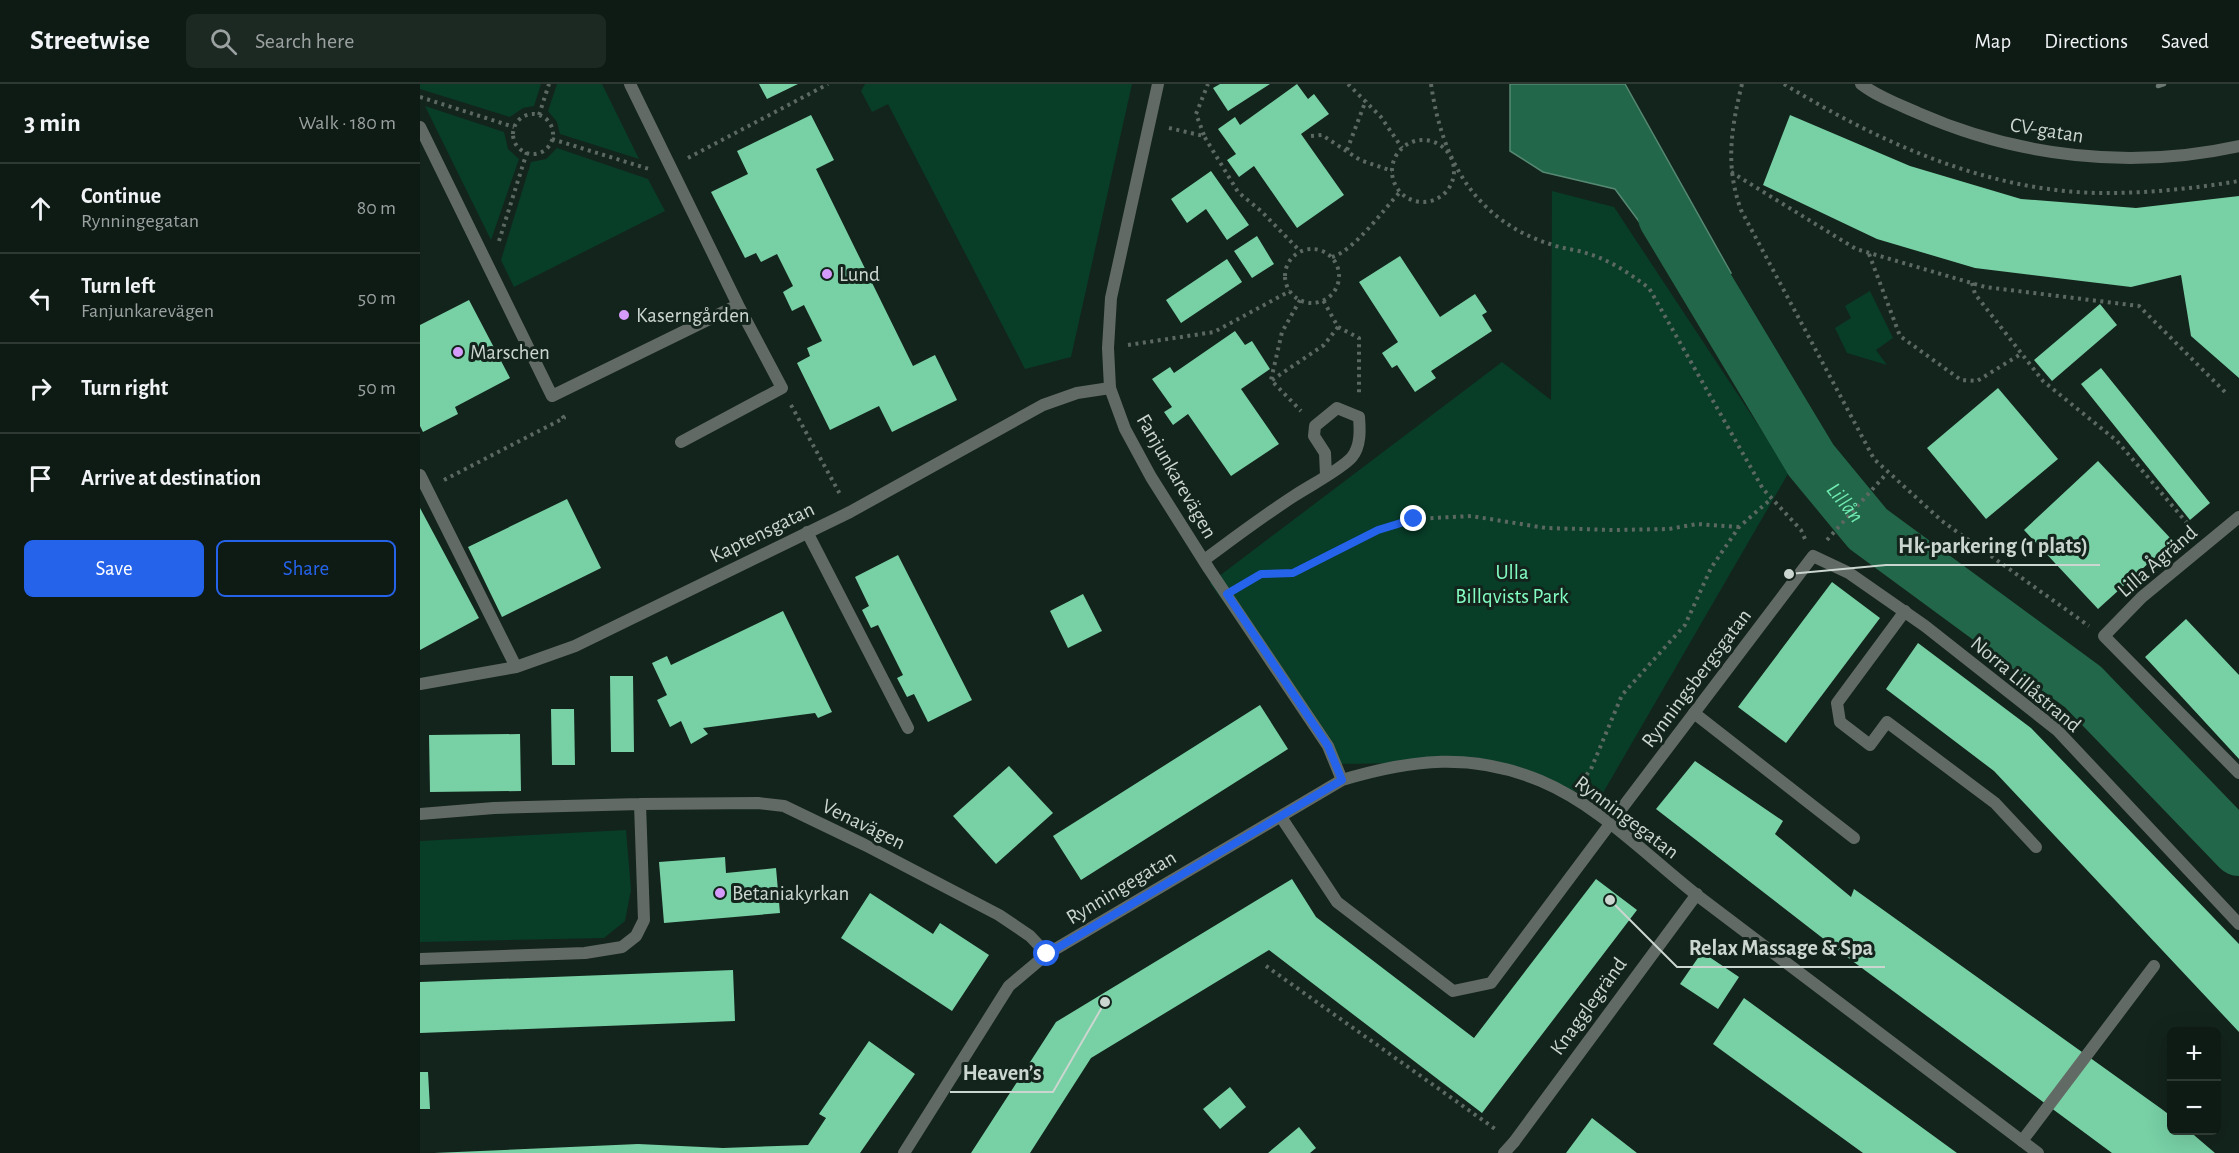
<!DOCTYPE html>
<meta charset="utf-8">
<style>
:root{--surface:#0e1b15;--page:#1c2822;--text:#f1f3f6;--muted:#9ba1a0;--line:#2e3934;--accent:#2563eb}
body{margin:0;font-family:"Alegreya Sans",sans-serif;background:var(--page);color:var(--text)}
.controls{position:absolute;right:18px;bottom:18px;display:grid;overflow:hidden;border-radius:9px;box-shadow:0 6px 24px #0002}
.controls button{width:54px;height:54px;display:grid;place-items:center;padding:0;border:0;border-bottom:2px solid var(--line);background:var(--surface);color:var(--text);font:30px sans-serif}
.stop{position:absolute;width:18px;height:18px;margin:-14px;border:4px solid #2563eb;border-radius:50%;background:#fff}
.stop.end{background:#2563eb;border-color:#fff;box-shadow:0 2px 6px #0008}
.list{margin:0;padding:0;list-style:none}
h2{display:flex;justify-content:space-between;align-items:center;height:78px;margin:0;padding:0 24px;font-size:26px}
h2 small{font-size:20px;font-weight:400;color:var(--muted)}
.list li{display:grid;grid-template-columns:39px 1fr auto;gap:18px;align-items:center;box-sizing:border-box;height:90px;padding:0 24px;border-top:2px solid var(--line)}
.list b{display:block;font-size:22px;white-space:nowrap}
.list p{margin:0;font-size:20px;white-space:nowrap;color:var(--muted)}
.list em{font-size:20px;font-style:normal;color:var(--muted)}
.actions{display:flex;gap:12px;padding:18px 24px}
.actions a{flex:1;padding:14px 0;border:2px solid var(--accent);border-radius:9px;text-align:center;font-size:21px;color:var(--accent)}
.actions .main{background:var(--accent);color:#fff}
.icon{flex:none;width:33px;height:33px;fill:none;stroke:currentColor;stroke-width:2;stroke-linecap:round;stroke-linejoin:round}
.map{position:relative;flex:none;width:1819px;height:1069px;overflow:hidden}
header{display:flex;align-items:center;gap:36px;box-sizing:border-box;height:84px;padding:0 30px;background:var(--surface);border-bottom:2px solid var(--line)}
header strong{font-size:28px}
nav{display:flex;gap:33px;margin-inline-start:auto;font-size:21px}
.search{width:420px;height:54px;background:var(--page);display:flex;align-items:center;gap:15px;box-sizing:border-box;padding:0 21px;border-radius:9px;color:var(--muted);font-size:22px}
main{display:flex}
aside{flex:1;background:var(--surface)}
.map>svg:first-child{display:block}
</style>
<header>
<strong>Streetwise</strong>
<div class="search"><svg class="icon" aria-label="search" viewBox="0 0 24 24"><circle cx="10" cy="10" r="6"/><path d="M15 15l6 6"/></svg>Search here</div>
<nav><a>Map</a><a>Directions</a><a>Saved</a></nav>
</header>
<main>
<aside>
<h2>3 min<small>Walk · 180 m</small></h2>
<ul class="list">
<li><svg class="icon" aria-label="ahead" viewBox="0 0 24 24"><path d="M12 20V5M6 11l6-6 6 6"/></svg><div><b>Continue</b><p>Rynningegatan</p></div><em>80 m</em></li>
<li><svg class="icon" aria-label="left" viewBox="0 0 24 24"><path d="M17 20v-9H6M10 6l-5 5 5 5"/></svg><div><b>Turn left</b><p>Fanjunkarevägen</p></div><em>50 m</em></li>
<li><svg class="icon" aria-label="right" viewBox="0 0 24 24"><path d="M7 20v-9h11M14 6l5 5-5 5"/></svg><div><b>Turn right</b></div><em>50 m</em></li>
<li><svg class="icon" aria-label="arrive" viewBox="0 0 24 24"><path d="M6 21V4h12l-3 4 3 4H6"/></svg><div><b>Arrive at destination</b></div></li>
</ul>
<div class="actions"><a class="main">Save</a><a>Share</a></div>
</aside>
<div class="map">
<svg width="1819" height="1069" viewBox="0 0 1819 1069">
<rect width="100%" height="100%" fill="#13241c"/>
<path fill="#083d28" d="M0,0H121L114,22L103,24L90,33L0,5Z
M137,0H182L219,75L140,50L137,38L128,27Z
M445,0H712L651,273L605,285L468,20L452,28L441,7Z
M5,22L84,48L88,65L99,75L71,156Z
M137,64L228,95L245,127L94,203L81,176L111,78L126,75Z
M1132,107L1194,123L1369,388L1180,714L1052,678L920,680L790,499L1082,278L1131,316Z
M1450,207L1473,254L1456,266L1467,281L1427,269L1415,244L1431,234L1425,222Z
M206,746L211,806L205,837L184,854L0,858V757Z"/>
<path fill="#226749" stroke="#558872" stroke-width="1.5" d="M1090,0H1205L1311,189L1281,196L1248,158L1226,147L1195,105L1123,88L1090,67Z"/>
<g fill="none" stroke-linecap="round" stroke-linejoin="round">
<path stroke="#226749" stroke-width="54" id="s1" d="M1245,133L1391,376L1448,445L1663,603L1819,765"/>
</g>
<path fill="#78d0a5" d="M339,0H378L347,15Z
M800,0H850L808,27L793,4Z
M877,0L888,15L894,10L909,30L881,50L924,111L877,144L834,82L819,93L807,76L816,70L798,45L815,33L820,41Z
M391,31L414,76L396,85L493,282L515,271L537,316L472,348L459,322L410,346L377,279L390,272L387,264L402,257L384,221L372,227L363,208L373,202L357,170L341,178L336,169L325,174L291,108L328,90L317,67Z
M1370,31L1490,82L1601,115L1716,124L1819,112V294L1771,252L1761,191L1711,203L1555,184L1457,155L1343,101Z
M791,87L829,141L807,156L786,125L767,139L751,115Z
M837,152L854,180L832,194L814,167Z
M980,172L1020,233L1055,210L1067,228L1062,231L1072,247L1011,287L1016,294L995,308L977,281L972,284L962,269L978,258L939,198Z
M807,175L822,198L761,239L746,216Z
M49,216L90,294L35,323L38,330L3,348L0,342V241Z
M1680,220L1697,241L1632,297L1614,276Z
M815,247L825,261L832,257L850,285L821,305L859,360L811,392L768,330L753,341L744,328L752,323L732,295L750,283L754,289Z
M1681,284L1790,419L1770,436L1661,300Z
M1578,304L1638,375L1566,435L1507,364Z
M1678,377L1753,457L1678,525L1604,446Z
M147,415L181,484L82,533L48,463Z
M0,424L59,534L0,566Z
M478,471L552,616L508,638L494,610L487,613L477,594L483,591L458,541L451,544L442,526L449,522L435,493Z
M1412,498L1460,534L1366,659L1318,623Z
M663,510L682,547L648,564L630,527Z
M363,527L412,628L398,634L395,629L283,644L288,650L271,660L261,637L250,643L237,616L247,611L232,579L247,572L251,581Z
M1766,535L1819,591V675L1725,573Z
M1498,559L1611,644L1819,860V948L1574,687L1466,605Z
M190,592H213L214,668H191Z
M840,621L868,665L661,796L633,752Z
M131,625H154L155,681H132Z
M100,650L101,707L10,708L9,651Z
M1275,677L1363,737L1355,750L1431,813L1434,805L1743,1026L1752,1033V1046H1768L1795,1069H1692L1427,873L1236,725Z
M589,682L633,729L576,780L533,732Z
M305,773L306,789L356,784L360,829L244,839L239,778Z
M872,795L896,833L1054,954L1176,795L1217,826L1062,1029L849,866L671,974L610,1069H551L636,938Z
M450,809L513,850L520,839L569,871L532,927L421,854Z
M1282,868L1319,893L1298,925L1260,900Z
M313,886L315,937L0,949V898Z
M1324,914L1537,1069H1443L1293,960Z
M449,957L495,990L440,1069H14L218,1060L303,1064L388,1061L406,1034L399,1030Z
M0,988H8L10,1025H0Z
M810,1003L826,1023L800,1045L783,1025Z
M1172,1034L1217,1069H1146Z
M879,1043L896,1064L890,1069H848Z"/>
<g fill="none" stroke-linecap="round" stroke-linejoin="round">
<path stroke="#5b6962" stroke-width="4" stroke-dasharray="3 4.5" stroke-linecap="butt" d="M928,0L961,33L982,64
M1011,0C1022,77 1056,138 1133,161C1145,165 1158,166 1169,170C1192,177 1210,190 1229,204L1343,405L1381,446L1385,455
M1322,0C1311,45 1305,82 1321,126L1454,375L1522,437L1669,542
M1364,0C1460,59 1573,110 1688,109C1731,109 1777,104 1819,97
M0,13L94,43
M93 50a20 20 0 1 1 40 0a20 20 0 1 1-40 0Z
M119,31L129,0
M749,44L784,52L818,108L841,127L880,167
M784,51L776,30L788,0
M891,52L902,51L940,76L972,87
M132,55L229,85
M972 87a31 31 0 1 1 62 0a31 31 0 1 1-62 0Z
M927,66L946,16
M268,74L408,0
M1311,88L1436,165L1565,203L1719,222L1806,309
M79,157L107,68
M865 192a27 27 0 1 1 54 0a27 27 0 1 1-54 0Z
M1449,170L1480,252L1541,296L1557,297L1601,270
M912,173C934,167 964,125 980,108
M1552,199L1555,210L1623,297L1697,357L1773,446
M880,216L862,248L851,296L881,327
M918,243L939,254V310
M708,261L794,248L870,207
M852,296L904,261L918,243L903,216
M371,321L421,412
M24,396L144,334L141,330
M1407,456L1467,389
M823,501L841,490L873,489L958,446L994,435L1051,432L1126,444L1193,446L1249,445L1277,440L1319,443
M1162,697L1171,685L1202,611L1265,541L1291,484L1319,443L1351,415
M846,882L1078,1047"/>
<path stroke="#626a65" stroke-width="12" d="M0,43L132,312L318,221L210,0
M261,358L362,304L318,221
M0,391L96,583
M387,448L488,644
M784,476C814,454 843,432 874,412C889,402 922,385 932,373C941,362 940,345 939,333L917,324L895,342L894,352L905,369L906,391
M1485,527L1417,619L1420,638L1450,661L1467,638L1575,719L1616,763
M0,600L96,583L155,562L430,428L623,321L657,309L690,304
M1274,629L1434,754
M861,733L917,818L1033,907L1071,899L1190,740
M1602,1057L1734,882
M1084,1069L1094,1058"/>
<path stroke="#626a65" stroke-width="12" d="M738,0L691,214L688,264L690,304L705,345L731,393L789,485L908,662L922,696
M1819,433L1722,513L1684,552L1819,689
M0,730L74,724L220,720L338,719L364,722L445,761L579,831L610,852L627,870
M1190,740L1393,472L1429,489L1505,542L1637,646L1819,840
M0,875L165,869L202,863L216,852L224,836L220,720
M1094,1058L1277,810
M484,1069L589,902L627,870L922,696C992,675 1052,668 1121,697C1180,722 1227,772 1278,812C1390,898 1504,983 1618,1069"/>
<path stroke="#626a65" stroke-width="12" d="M1441,0C1458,13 1478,20 1498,29C1598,73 1711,86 1819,62"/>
<path stroke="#6b7972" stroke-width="4.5" d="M1738,2L1744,0"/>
</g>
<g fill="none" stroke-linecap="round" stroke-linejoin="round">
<path stroke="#2563eb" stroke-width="8" d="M627,870L922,696L908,662L807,510L841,490L873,489L958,446L994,435"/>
</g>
<g fill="#d59bfa" stroke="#13241c" stroke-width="2">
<circle cx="407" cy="190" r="6"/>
<circle cx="204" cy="231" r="6"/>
<circle cx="38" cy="268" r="6"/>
<circle cx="300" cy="809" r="6"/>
</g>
<g text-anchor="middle" stroke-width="6" stroke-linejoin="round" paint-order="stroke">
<g font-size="21" fill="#ccd6d0" stroke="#13241c">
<text transform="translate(1627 46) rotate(9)" y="7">CV-gatan</text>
<text transform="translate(757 392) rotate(60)" y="7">Fanjunkarevägen</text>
<text transform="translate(342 448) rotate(-26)" y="7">Kaptensgatan</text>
<text transform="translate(1737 477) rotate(-41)" y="7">Lilla Ågränd</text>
<text transform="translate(1276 594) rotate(-53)" y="7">Rynningsbergsgatan</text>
<text transform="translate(1606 600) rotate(40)" y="7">Norra Lillåstrand</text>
<text transform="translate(1207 733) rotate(37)" y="7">Rynningegatan</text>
<text transform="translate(444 740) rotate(26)" y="7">Venavägen</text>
<text transform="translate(701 803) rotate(-31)" y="7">Rynningegatan</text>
<text transform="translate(1168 922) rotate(-54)" y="7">Knagglegränd</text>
</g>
<g font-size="21" fill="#ccd6d0" stroke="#13241c" text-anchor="start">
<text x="419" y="197">Lund</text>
<text x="216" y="238">Kaserngården</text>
<text x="50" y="275">Marschen</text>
<text x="312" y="816">Betaniakyrkan</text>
</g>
<g font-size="21" fill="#84fdc3" stroke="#13241c">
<text x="1092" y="495">Ulla<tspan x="1092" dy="24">Billqvists Park</tspan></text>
</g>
<g font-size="22" font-style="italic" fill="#71eab2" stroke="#13241c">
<text dy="8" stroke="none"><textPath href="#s1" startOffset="338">Lillån</textPath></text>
</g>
</g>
<path fill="none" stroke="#ccd6d0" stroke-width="2" d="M1369 490L1466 481H1680M1190 816L1257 883H1465M685 918L633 1008H530"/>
<g fill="#ccd6d0" stroke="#13241c" stroke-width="2">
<circle cx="1369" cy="490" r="6"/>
<circle cx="1190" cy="816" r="6"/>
<circle cx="685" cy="918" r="6"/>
</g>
<g font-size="22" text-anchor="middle" font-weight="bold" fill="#ccd6d0" stroke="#13241c" stroke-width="6" stroke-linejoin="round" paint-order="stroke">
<text x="1573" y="469">Hk-parkering (1 plats)</text>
<text x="1361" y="871">Relax Massage &amp; Spa</text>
<text x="582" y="996">Heaven’s</text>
</g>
</svg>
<div class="controls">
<button>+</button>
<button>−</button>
</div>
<div class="stop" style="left:627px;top:870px"></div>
<div class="stop end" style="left:994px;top:435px"></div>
</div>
</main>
